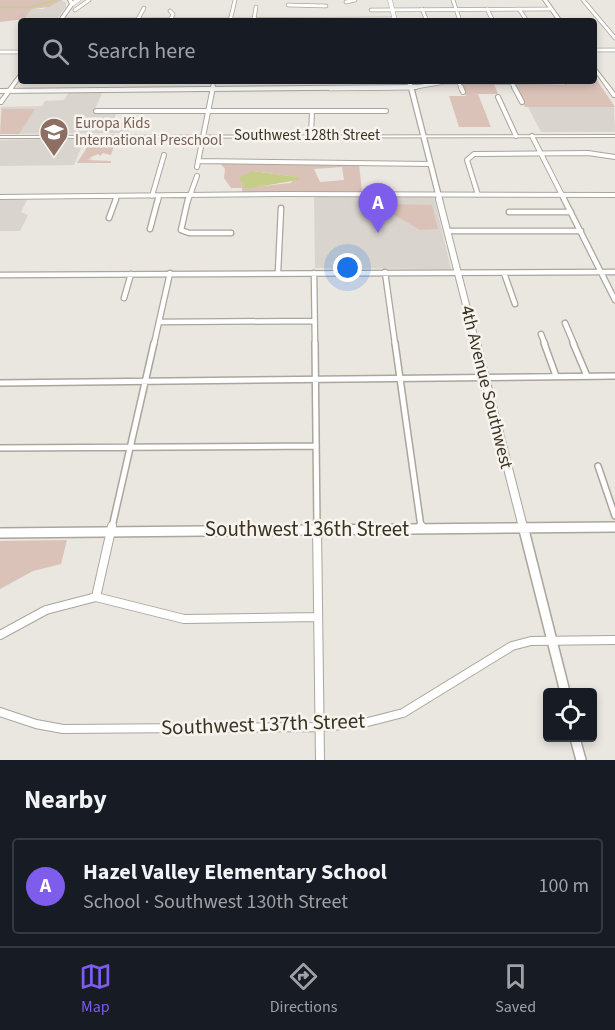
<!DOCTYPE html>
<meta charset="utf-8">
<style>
:root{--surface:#171b24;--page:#20242c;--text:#f1f3f6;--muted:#9ea1a6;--line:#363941;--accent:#7e5cec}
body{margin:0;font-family:"Source Sans 3",sans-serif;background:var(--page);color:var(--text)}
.controls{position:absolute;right:18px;bottom:18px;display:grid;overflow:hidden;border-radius:6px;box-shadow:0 3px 9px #0003}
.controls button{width:54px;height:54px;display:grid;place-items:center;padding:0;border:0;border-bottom:2px solid var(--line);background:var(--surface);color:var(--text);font:30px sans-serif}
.you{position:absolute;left:348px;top:268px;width:21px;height:21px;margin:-15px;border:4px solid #fff;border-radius:50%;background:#1a73e8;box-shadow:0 0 0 9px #1a73e833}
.badge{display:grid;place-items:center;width:39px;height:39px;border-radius:50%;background:var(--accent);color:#fff;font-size:20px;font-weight:700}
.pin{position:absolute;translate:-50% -50px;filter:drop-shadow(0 2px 3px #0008)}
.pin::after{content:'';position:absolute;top:32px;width:21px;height:18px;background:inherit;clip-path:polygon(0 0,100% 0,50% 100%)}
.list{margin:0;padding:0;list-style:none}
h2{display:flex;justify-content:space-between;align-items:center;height:78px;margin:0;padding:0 24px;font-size:26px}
h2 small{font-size:20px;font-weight:400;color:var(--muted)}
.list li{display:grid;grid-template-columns:39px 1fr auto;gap:18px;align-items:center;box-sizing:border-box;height:96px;margin:0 12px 12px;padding:0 12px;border:2px solid var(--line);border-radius:6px}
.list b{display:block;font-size:22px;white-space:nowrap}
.list p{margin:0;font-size:20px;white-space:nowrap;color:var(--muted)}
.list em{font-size:20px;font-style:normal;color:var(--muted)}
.icon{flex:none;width:33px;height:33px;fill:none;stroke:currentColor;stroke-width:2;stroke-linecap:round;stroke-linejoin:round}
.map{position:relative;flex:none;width:615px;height:760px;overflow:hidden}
.search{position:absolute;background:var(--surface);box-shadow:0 3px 9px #0003;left:18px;right:18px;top:18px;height:66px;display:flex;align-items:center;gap:15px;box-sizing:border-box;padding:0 21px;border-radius:6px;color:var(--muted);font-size:22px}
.sheet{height:186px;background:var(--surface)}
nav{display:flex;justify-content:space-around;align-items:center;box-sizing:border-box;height:84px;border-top:2px solid var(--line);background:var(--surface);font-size:16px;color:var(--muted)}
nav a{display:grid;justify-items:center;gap:3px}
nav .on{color:var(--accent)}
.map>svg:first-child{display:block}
</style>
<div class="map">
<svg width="615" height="760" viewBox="0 0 615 760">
<rect width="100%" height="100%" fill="#eae6e0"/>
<path fill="#dad4ce" d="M62,0L66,3V7L57,19H24L32,9H43Z
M70,91H103L93,113H116L113,123H132L128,133L0,134L1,107L42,106L45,101L64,100Z
M528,107H614L615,132H541Z
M85,138L74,165L0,166V140Z
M314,197H434L451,269L315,268Z
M0,200H27L21,212L28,215L20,231H0Z"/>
<path fill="#dbc2b9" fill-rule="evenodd" d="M0,0H62L49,7L32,9L24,19L0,22Z
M594,76L615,107H525L514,84H568L567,81H594Z
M462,84H494L498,94H478L491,127H459L449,96H466Z
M2,109H35L19,134H0Z
M113,138L116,140L111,155L103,153L100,156L98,154L89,158L93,159L86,160L111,161V163H77L88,146L87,142H92L93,139Z
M220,163L359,164L362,192H242V188H231L224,178L225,169ZM342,167L344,180L320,182L314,169ZM253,171L298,177H299L290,183L253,187Z
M390,204L432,205L438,229L420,230L393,214Z
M67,540L61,564L33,571L0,589V541Z"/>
<path fill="#c4ce89" d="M253,171L299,177L298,180L246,189L239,178Z"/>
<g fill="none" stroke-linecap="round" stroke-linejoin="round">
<path stroke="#c4ce89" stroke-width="1.5" d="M0,7H31L56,0"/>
<g stroke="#aba69b" stroke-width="4.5">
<path id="minor-far4" d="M453,0L460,21
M583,0L615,38
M346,2L355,0
M288,5L326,6
M422,9L427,21
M487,9L493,21
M519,9L527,21
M75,10L89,0
M371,10L550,9
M170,11L173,14L171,19
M138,19L144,8
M254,19L256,7
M61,20L394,19
M230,21L235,0
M594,50H615
M0,52H21
M459,83L461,89
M512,83L515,89
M212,89L214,81
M330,89L411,88L445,82L565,83"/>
</g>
<g stroke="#aba69b" stroke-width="6">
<path id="minor-far3" d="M461,87L463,92
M514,87L522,102
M0,91L416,87
M498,97L516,136
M96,111H386
M311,135L312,111
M532,136L565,201
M198,161L430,164
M197,167L213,87
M478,195L467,160L474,154L588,153L615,157
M152,196L164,155
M0,197L284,194L615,195
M115,201L117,196
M158,201L159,196
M188,201L197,176"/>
</g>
<g stroke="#aba69b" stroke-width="7">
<path id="minor-far2" d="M188,199L181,230L189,233H231
M564,199L615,300
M509,212H571
M109,218L116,199
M150,229L158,199
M447,231H581
M278,272L281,208
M385,272L395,344
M314,273L315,344
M504,273L515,304
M0,275L615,272
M124,298L131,274
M159,322L314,321
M565,323L574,344
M541,334L545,344
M154,344L170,273"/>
</g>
<g stroke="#aba69b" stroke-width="8">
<path id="minor-far1" d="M315,343L317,527
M395,343L421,527
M544,343L556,376
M573,343L587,376
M0,383L615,376
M0,448L316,446
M598,466L615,516
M112,527L154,343"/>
</g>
<g stroke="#aba69b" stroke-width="10">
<path id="minor" d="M317,526L320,760
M421,526V529
M96,597L184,619L317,617
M0,635L46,610L96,597L112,526
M0,712L36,724L63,729L320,727L364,723L403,713L512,646L531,641L615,640"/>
</g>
<g stroke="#aba69b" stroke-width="5">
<path id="tertiary-far4" d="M390,0L395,21
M72,4L78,0
M409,81L411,89"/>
</g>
<g stroke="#aba69b" stroke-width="7">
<path id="tertiary-far3" d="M411,87L440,201"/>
</g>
<g stroke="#aba69b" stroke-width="8">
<path id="tertiary-far2" d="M439,199L476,344"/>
</g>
<g stroke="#aba69b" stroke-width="10">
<path id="tertiary-far1" d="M476,343L523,527
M611,527H615"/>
</g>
<g stroke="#aba69b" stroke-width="12">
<path id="tertiary" d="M523,526L565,692
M0,533L615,527
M575,738L581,760"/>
</g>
<g stroke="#ada597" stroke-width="2">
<path id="secondary" d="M68,0H72L74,4L62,21H58L70,4Z
M543,0H547L562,21H558Z
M594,66L615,93V97H613L594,70Z
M20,73H21V77L2,104H0V100Z
M615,135V137L0,138V136Z"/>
</g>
<use href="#minor-far4" stroke="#fff" stroke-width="3"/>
<use href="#minor-far3" stroke="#fff" stroke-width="4"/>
<use href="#minor-far2" stroke="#fff" stroke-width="4.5"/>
<use href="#minor-far1" stroke="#fff" stroke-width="5"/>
<use href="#minor" stroke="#fff" stroke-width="8"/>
<use href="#tertiary-far4" stroke="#fff" stroke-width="4"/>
<use href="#tertiary-far3" stroke="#fff" stroke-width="4.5"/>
<use href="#tertiary-far2" stroke="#fff" stroke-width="6"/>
<use href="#tertiary-far1" stroke="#fff" stroke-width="8"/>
<use href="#tertiary" stroke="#fff" stroke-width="9"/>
<use href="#secondary" fill="#fff" fill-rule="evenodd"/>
</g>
<defs>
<g id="school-pin" transform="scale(1.5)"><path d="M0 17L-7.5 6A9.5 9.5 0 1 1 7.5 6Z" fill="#8d6e63" stroke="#f7f4f0"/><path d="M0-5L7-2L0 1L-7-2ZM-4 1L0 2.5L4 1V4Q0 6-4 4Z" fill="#fff"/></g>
</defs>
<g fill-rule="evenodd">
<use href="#school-pin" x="54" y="132"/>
</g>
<g text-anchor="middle" stroke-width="5" stroke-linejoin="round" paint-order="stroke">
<g font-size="15" fill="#785e54" stroke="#f7f4f0" text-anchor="start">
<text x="75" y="128">Europa Kids<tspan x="75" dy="17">International Preschool</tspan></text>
</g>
<g font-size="15" fill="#3a3321" stroke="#f7f4f0">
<text x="307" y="140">Southwest 128th Street</text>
</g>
<g font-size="18" fill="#3a3321" stroke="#f7f4f0">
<text transform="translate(487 387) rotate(76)" y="6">4th Avenue Southwest</text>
</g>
<g font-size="21" fill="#3a3321" stroke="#f7f4f0">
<text x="307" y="536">Southwest 136th Street</text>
<text transform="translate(263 724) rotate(-2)" y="7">Southwest 137th Street</text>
</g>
</g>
</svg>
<div class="controls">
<button><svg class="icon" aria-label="locate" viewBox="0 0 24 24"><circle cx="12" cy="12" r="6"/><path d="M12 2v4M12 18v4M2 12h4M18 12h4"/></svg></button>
</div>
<div class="you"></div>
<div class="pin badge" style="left:378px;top:233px">A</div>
<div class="search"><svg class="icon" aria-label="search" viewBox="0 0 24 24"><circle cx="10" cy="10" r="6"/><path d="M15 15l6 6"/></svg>Search here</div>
</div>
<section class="sheet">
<h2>Nearby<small></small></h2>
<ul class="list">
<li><span class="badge">A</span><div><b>Hazel Valley Elementary School</b><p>School · Southwest 130th Street</p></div><em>100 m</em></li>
</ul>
</section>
<nav>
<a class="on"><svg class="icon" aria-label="map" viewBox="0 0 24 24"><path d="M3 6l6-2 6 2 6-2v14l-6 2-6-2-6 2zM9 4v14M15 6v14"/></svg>Map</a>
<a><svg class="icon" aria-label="directions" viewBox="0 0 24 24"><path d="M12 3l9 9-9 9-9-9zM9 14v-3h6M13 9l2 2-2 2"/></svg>Directions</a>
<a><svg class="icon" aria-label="saved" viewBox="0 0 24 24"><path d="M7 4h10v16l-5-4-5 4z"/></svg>Saved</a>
</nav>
